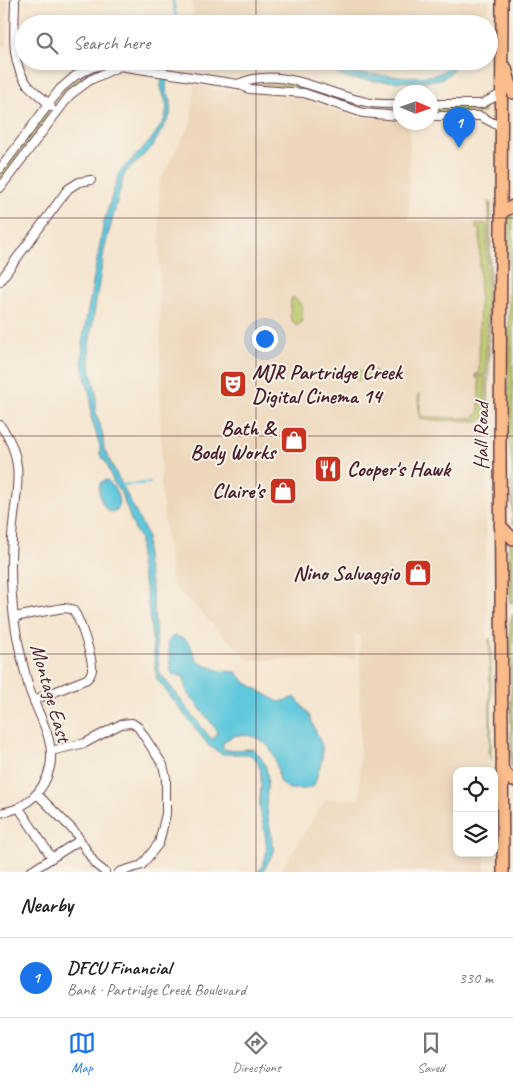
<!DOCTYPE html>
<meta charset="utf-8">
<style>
:root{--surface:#fff;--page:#f2f2f2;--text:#222;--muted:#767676;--line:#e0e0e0;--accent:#1a73e8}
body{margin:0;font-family:Caveat,sans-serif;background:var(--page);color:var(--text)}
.controls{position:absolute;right:15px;bottom:15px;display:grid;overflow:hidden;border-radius:10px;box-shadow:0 2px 8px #0003}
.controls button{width:45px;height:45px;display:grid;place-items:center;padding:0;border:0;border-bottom:1px solid var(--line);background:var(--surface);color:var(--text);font:25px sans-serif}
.compass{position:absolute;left:393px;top:85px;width:45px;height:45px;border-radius:50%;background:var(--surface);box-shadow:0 2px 8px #0003;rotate:92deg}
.you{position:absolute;left:264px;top:338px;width:18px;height:18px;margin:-12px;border:4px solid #fff;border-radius:50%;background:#1a73e8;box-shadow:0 0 0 8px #1a73e833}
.badge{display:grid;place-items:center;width:32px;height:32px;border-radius:50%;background:var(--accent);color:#fff;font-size:16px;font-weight:700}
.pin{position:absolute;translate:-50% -41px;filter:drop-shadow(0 1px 2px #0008)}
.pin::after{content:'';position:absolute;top:26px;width:18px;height:15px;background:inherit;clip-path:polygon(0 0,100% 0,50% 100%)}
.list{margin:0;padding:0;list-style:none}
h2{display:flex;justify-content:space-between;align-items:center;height:65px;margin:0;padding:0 20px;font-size:21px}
h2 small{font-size:16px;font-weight:400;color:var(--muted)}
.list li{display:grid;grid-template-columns:32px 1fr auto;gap:15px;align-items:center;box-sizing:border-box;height:80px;padding:0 20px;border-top:1px solid var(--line)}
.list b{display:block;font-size:19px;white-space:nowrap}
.list p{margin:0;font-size:16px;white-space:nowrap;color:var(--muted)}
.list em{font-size:16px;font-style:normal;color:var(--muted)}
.icon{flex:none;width:28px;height:28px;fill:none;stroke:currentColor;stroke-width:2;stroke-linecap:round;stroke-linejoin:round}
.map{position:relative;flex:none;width:513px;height:872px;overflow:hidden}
.search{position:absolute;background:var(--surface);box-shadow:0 2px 8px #0003;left:15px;right:15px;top:15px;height:55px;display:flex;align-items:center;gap:12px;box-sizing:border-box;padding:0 18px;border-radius:28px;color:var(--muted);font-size:19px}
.sheet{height:145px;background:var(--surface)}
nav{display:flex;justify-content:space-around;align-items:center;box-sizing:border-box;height:70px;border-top:1px solid var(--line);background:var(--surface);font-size:14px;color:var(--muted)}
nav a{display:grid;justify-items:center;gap:2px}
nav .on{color:var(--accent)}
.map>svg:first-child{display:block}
</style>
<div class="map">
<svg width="513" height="872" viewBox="0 0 513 872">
<rect width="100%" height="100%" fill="#f7f3e8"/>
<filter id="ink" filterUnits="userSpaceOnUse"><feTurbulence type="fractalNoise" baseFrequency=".02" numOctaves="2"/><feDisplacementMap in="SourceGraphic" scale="10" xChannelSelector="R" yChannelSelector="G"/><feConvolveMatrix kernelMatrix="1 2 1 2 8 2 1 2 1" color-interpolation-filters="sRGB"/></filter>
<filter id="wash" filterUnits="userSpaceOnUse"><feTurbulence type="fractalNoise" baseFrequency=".0096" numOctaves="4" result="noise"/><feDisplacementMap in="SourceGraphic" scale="20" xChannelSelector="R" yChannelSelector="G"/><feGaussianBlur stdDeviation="1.12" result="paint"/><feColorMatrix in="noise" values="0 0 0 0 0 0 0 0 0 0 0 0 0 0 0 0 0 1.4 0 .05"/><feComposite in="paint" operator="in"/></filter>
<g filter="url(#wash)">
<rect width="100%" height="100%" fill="#f4e6d0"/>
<path fill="#edd7bb" d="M0,0H8L7,46H0Z
M192,0H489V7L467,24H348V21L312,13L298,24H194Z
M194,85L227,91L295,95L356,117L400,119V122L410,123L409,221H487L485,418L488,771H457V853H485V872H280L326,799L360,800V635H354L355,659L248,660L172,584L161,492L159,182L191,122Z"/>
<path fill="#b8c668" stroke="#81724a" d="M106,67L107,70L69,93L60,102H56C63,83 88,73 106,67Z
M296,83L362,105L363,108L301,89L249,85Z
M434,107H484V113L431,112V108Z
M47,111L49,113L0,183V174Z
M489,201L491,204L488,415L489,223Z
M513,213V525L512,465L508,433L509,220Z
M476,224H487L486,375H475L479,373L480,230L476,229Z
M291,298H295L302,306V322L296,326L290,317Z
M355,371H375V380H355Z
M475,377H486L485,418L478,421L425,420L419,417L418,394H420V414L424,417L474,418L475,415L479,414V379Z
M509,542L513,544V602L510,603Z
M513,614V767H511L510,622Z
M489,638L491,641V761L488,751L490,746Z"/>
<path fill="#60c8dc" stroke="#557484" d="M163,61H168L166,91L171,100L170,116L152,147L125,173L123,178L104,251L89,345L90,368L96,391V412L103,436L104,449L147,535L146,560L152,590L159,672L212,740L217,734L216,729L186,690L183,676L175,675L171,672L168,641L173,636C195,639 189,649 198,662L220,671L236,672L245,682L275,700L280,702L295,697L309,715L322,746V759L314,786L305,789H289L279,781C277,759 272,738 245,735C236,735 231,736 224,742L222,748L228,750L254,749C276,774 264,783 267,809C268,822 272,832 272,845L275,849L263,872H258C274,852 263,831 260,808C258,791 269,766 249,754H222L209,746L157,679L147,595L140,564V538L135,530L121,493L113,481L107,464L100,455V446L91,417V400L82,362L83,338L104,222L119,173L151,140L165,119L167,106L161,87Z
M331,61H336L341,70L345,72C365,74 419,80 437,74C444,72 448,68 450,61H458C454,68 450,75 443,78C430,84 354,82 342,76C336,74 334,67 331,61Z
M107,480C115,486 122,501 117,510L110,512C102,507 96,491 101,482Z"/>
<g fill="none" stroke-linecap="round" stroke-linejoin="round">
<path stroke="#60c8dc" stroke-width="2" d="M173,0L177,24
M120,485L150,483"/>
</g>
</g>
<g filter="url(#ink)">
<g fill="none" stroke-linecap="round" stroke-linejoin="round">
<g stroke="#643d44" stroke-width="10">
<path id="minor" d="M15,0C15,28 9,62 28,85C35,93 44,98 51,107
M238,84C279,65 322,92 362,101C374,105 388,104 400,104
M430,104H481L501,94
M430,116H480L501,127
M0,169L60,89L75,76L91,68L106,64L238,84L249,89L304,93L363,113L400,116
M0,188L70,95L90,80L118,67
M0,281L68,189L79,182L91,180
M0,425C29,462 14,495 12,538C10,562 11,586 13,610C16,636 22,662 29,688C37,713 56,740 50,767C45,791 25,810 0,813
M14,617L63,608L72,609C79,615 93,659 92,669C92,673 90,676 87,679L34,700
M51,751L85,743L121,724L132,723L138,727L163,765L166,778V814L159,843L142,865L119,872
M37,794L75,832L95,864L105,872
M19,808L52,858
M30,872L80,840"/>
</g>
<g stroke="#643d44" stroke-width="14">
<path id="highway" d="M502,0L500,448L503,872
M506,68L513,93
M501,213L513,206
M500,525L513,539
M502,769L513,781"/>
</g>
<use href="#minor" stroke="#fff" stroke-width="8"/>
<use href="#highway" stroke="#f9bc8a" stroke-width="11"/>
</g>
</g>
<path fill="none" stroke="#4a1f2b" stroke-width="1" stroke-opacity="0.55" d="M256,0V24M256,61V872M0,218H513M0,436H513M0,654H513"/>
<defs>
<g id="theatre-square" transform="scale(1.4375)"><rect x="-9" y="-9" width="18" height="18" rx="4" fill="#c8321e" stroke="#f7f3e8"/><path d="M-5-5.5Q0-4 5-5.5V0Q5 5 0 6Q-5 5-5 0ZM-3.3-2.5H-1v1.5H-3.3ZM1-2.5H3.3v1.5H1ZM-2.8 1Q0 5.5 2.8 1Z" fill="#fff"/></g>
<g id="shop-square" transform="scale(1.4375)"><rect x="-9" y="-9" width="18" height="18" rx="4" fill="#c8321e" stroke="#f7f3e8"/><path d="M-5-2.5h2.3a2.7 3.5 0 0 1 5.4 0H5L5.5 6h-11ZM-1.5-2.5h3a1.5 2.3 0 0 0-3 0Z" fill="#fff"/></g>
<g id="restaurant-square" transform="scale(1.4375)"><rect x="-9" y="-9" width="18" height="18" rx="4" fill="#c8321e" stroke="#f7f3e8"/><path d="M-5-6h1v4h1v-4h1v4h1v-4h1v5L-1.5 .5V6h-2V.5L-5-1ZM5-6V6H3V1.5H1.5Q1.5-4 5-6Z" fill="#fff"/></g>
</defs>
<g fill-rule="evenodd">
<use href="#theatre-square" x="233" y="384"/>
<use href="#shop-square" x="294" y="440"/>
<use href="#restaurant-square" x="328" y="469"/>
<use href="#shop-square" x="283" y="491"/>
<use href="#shop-square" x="418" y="573"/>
</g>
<g text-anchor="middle" stroke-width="4" stroke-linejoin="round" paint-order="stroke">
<g font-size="21" font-weight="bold" fill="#4a1f2b" stroke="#f7f3e8" text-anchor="end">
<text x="252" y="379" text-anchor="start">MJR Partridge Creek<tspan x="252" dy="24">Digital Cinema 14</tspan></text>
<text x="275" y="435">Bath &amp;<tspan x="275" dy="24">Body Works</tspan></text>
<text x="347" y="476" text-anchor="start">Cooper's Hawk</text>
<text x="264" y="498">Claire's</text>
<text x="399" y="580">Nino Salvaggio</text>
</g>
<g font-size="21" fill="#4a1f2b" stroke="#f7f3e8">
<text transform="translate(481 436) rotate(-90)" y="7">Hall Road</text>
<text transform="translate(51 693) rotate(74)" y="7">Montage East</text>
</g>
</g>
</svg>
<div class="controls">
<button><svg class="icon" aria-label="locate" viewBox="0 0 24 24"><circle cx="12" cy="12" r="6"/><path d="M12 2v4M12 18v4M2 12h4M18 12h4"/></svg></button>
<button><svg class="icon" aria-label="layers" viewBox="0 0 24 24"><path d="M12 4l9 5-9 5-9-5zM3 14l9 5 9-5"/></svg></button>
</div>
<svg class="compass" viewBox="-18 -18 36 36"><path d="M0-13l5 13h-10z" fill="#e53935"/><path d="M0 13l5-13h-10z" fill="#767676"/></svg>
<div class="you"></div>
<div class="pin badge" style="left:459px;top:148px">1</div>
<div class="search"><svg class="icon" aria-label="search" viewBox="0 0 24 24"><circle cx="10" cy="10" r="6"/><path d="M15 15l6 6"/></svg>Search here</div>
</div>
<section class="sheet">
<h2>Nearby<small></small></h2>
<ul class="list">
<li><span class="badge">1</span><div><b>DFCU Financial</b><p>Bank · Partridge Creek Boulevard</p></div><em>330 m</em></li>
</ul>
</section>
<nav>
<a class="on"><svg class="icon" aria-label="map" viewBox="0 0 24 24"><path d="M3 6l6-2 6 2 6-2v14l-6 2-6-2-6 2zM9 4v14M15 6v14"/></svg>Map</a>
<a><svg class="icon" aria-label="directions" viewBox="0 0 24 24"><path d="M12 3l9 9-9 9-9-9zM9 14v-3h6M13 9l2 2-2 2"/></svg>Directions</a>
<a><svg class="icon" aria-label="saved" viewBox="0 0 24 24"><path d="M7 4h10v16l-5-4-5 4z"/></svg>Saved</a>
</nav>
